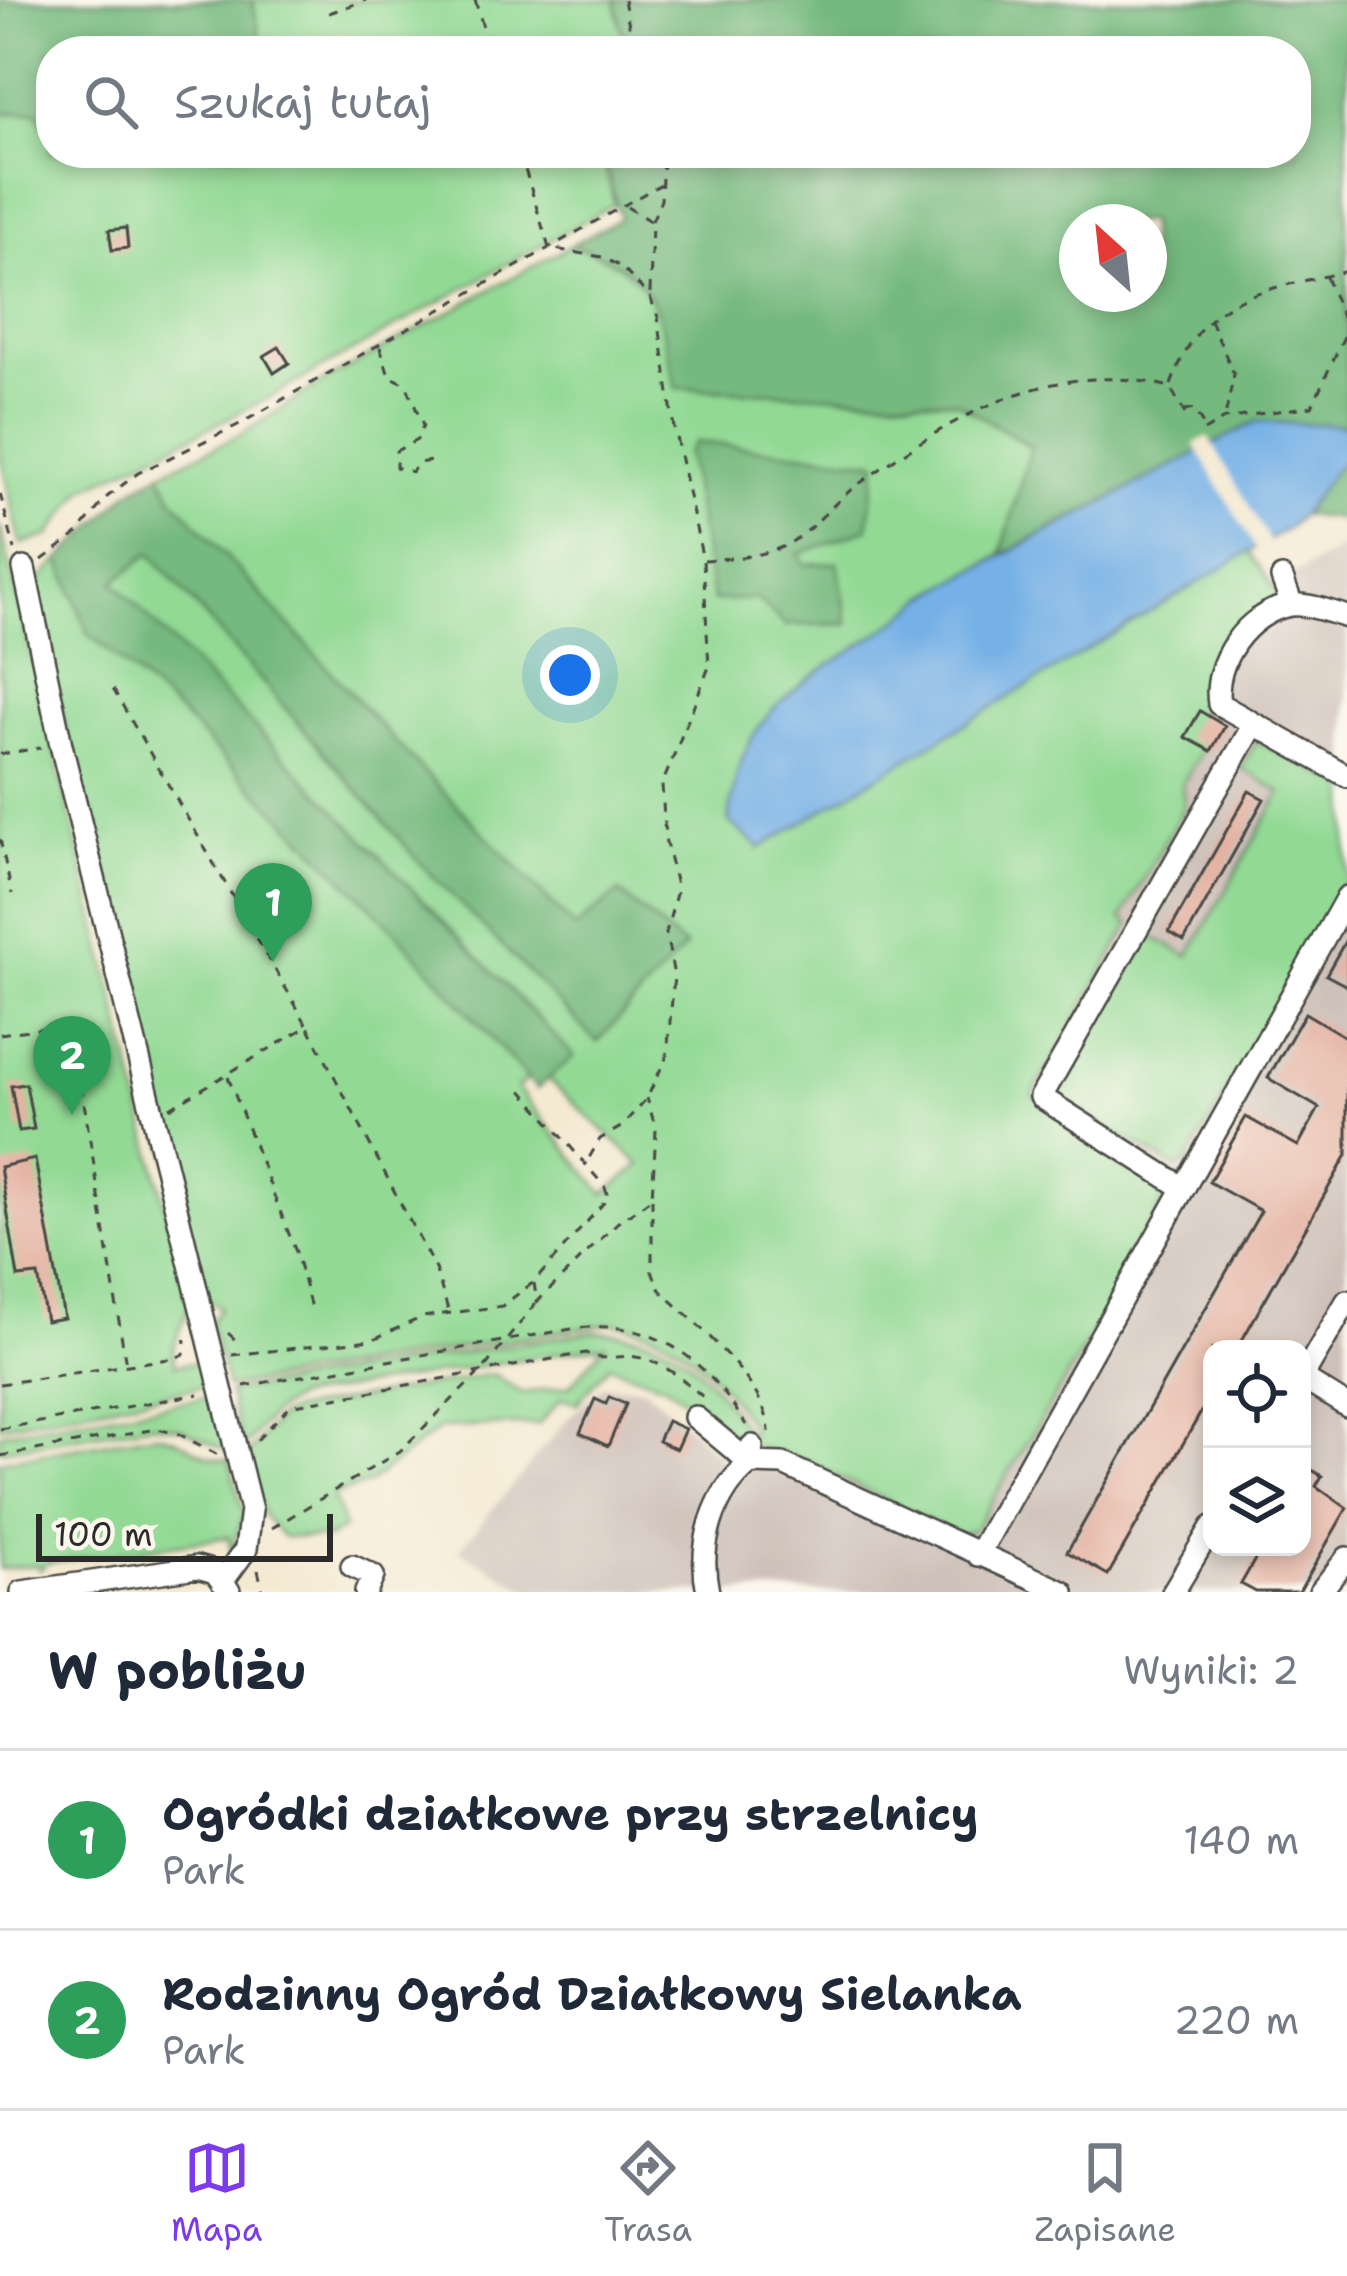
<!DOCTYPE html>
<html lang="pl">
<meta charset="utf-8">
<style>
:root{--surface:#fff;--page:#f6f6f7;--text:#1f2937;--muted:#747a83;--line:#e0e1e3;--accent:#7c3aed}
body{margin:0;font-family:"Shantell Sans",sans-serif;background:var(--page);color:var(--text)}
.controls{position:absolute;right:36px;bottom:36px;display:grid;overflow:hidden;border-radius:24px;box-shadow:0 6px 18px #0003}
.controls button{width:108px;height:108px;display:grid;place-items:center;padding:0;border:0;border-bottom:3px solid var(--line);background:var(--surface);color:var(--text);font:60px sans-serif}
.compass{position:absolute;left:1059px;top:204px;width:108px;height:108px;border-radius:50%;background:var(--surface);box-shadow:0 6px 18px #0003;rotate:333deg}
.scale{position:absolute;left:36px;bottom:30px;width:297px;box-sizing:border-box;padding-left:12px;border:6px solid #2b2b2b;border-top:0;font-size:33px;line-height:42px;white-space:nowrap;color:#2b2b2b;-webkit-text-stroke:9px #fbf7ec;paint-order:stroke}
.you{position:absolute;left:570px;top:675px;width:42px;height:42px;margin:-30px;border:9px solid #fff;border-radius:50%;background:#1a73e8;box-shadow:0 0 0 18px #1a73e833}
.badge{display:grid;place-items:center;width:78px;height:78px;border-radius:50%;background:var(--accent);color:#fff;font-size:39px;font-weight:700}
.pin{position:absolute;translate:-50% -99px;filter:drop-shadow(0 3px 6px #0008)}
.pin::after{content:'';position:absolute;top:63px;width:42px;height:36px;background:inherit;clip-path:polygon(0 0,100% 0,50% 100%)}
.list{margin:0;padding:0;list-style:none}
h2{display:flex;justify-content:space-between;align-items:center;height:156px;margin:0;padding:0 48px;font-size:51px}
h2 small{font-size:39px;font-weight:400;color:var(--muted)}
.list li{display:grid;grid-template-columns:78px 1fr auto;gap:36px;align-items:center;box-sizing:border-box;height:180px;padding:0 48px;border-top:3px solid var(--line)}
.list b{display:block;font-size:45px;white-space:nowrap}
.list p{margin:0;font-size:39px;white-space:nowrap;color:var(--muted)}
.list em{font-size:39px;font-style:normal;color:var(--muted)}
.icon{flex:none;width:66px;height:66px;fill:none;stroke:currentColor;stroke-width:2;stroke-linecap:round;stroke-linejoin:round}
.map{position:relative;flex:none;width:1347px;height:1592px;overflow:hidden}
.search{position:absolute;background:var(--surface);box-shadow:0 6px 18px #0003;left:36px;right:36px;top:36px;height:132px;display:flex;align-items:center;gap:30px;box-sizing:border-box;padding:0 42px;border-radius:48px;color:var(--muted);font-size:45px}
.sheet{height:516px;background:var(--surface)}
nav{display:flex;justify-content:space-around;align-items:center;box-sizing:border-box;height:168px;border-top:3px solid var(--line);background:var(--surface);font-size:33px;color:var(--muted)}
nav a{display:grid;justify-items:center;gap:6px}
nav .on{color:var(--accent)}
.map>svg:first-child{display:block}
</style>
<div class="map">
<svg width="1347" height="1592" viewBox="0 0 1347 1592">
<rect width="100%" height="100%" fill="#fbf7ec"/>
<filter id="ink" filterUnits="userSpaceOnUse"><feTurbulence type="fractalNoise" baseFrequency=".00833" numOctaves="2"/><feDisplacementMap in="SourceGraphic" scale="24" xChannelSelector="R" yChannelSelector="G"/><feConvolveMatrix kernelMatrix="1 2 1 2 8 2 1 2 1" color-interpolation-filters="sRGB"/></filter>
<filter id="wash" filterUnits="userSpaceOnUse"><feTurbulence type="fractalNoise" baseFrequency=".004" numOctaves="4" result="noise"/><feDisplacementMap in="SourceGraphic" scale="48" xChannelSelector="R" yChannelSelector="G"/><feGaussianBlur stdDeviation="2.7" result="paint"/><feColorMatrix in="noise" values="0 0 0 0 0 0 0 0 0 0 0 0 0 0 0 0 0 1.4 0 .05"/><feComposite in="paint" operator="in"/></filter>
<g filter="url(#wash)">
<rect width="100%" height="100%" fill="#f4e9d1"/>
<path fill="#cec1b9" fill-rule="evenodd" d="M1347,545V1592H531L459,1550L569,1417L604,1385L645,1388L727,1463L830,1434L1201,626ZM1212,1349H1302V1547H1212Z"/>
<path fill="#92d994" stroke="#5e8260" stroke-width="3" fill-rule="evenodd" d="M253,0H615L626,51H259Z
M39,112L42,124H51V153H602L614,204L267,399L84,489L49,536L21,544L0,455V113Z
M571,245C658,271 658,308 677,388L955,401L1031,447L1001,555L927,596L896,626L843,658L760,848L1248,550L1283,601C1262,613 1224,631 1216,656C1209,675 1213,694 1200,711L1203,747L1182,785L1185,806L1122,918L1130,924L1032,1095L1170,1188L1099,1323L975,1529L959,1535L801,1459L747,1445L665,1385L609,1365L577,1403L561,1399L539,1424L440,1428L368,1484L333,1495L344,1528L329,1538L283,1537L264,1516L245,1457L279,1417L294,1410L493,1374L522,1393L570,1386L605,1345L295,1398L273,1413L242,1448L229,1392L593,1331C677,1333 703,1366 747,1433L753,1430C716,1373 681,1330 610,1323L227,1387L210,1324L220,1307L208,1301L162,1133L166,1119L158,1105L31,588L60,560L88,633L177,711L397,933L528,1079L517,1088L604,1194L641,1165L548,1079L573,1055L113,583L149,552L423,866L598,1041L684,946L576,929L397,744L173,498L160,473L240,435L323,382ZM688,453L799,554L803,564L786,625L757,599L713,600Z
M0,525L189,1306L173,1349L175,1365L196,1363L195,1323L211,1385L0,1426Z
M1257,741L1347,787V883L1186,1163L1176,1167L1059,1098V1090L1149,935L1189,956L1281,792L1241,768Z
M210,1397L227,1451L180,1428L152,1424L0,1450V1433Z
M155,1434C184,1436 200,1461 229,1460L244,1514L231,1551L228,1537L47,1563L40,1570L39,1565L0,1569V1461Z"/>
<path fill="#75b97e" stroke="#507254" stroke-width="3" fill-rule="evenodd" d="M0,0H253L261,47L51,51V124H42L38,112L0,113Z
M615,0H1347V425L1256,422L1001,555L1031,446L955,401L676,388C658,308 658,271 571,245L620,218L602,153H1296V51H626ZM1077,222H1149V294H1077Z
M695,442L877,461L868,528L799,554L804,564L838,563L848,624L785,625L757,599L713,601L687,453Z
M1347,457V520L1303,515L1325,478Z
M160,473L173,498L397,744L575,928L619,892L685,947L597,1042L423,866L150,553L114,582L574,1056L537,1089L397,933L177,711L88,633L60,560L129,492Z"/>
<path fill="#74b0e6" stroke="#506e88" stroke-width="3" d="M1256,422L1347,425V457C1323,480 1310,509 1285,530L760,848L728,821C732,803 734,783 740,765C766,681 869,652 927,596Z"/>
<path fill="#f4e9d1" d="M1208,436L1271,544L1258,552L1194,444Z"/>
<g id="blocks">
<path fill="#e4b2a3" d="M126,228L128,248L112,250L109,230Z
M279,347L289,363L274,373L264,356Z
M1200,711L1225,726L1211,751L1185,737Z
M1249,791L1264,799L1184,941L1169,932Z
M1347,938V986L1326,975Z
M1305,1013L1347,1038V1155L1237,1349H1212V1393L1108,1575L1067,1552L1261,1211L1209,1182L1246,1117L1298,1146L1319,1108L1268,1078Z
M26,1084L34,1129L19,1131L11,1086Z
M35,1159L64,1318L46,1321L38,1275L18,1277L0,1167Z
M609,1397L626,1404L608,1446L580,1433L595,1399L606,1404Z
M667,1421L685,1429L676,1449L658,1441Z
M1307,1467L1322,1476L1316,1486L1347,1508L1299,1592H1256L1241,1584L1262,1547H1302V1476Z"/>
</g>
</g>
<g filter="url(#ink)">
<use href="#blocks" fill-opacity="0" stroke="#494844" stroke-width="3"/>
<g fill="none" stroke-linecap="round" stroke-linejoin="round">
<g stroke="#494844" stroke-width="26">
<path id="minor" d="M24,568L61,745L251,1510L246,1549L222,1582
M1282,578L1292,605
M1347,617C1332,612 1306,603 1291,605C1247,612 1212,663 1219,704L1347,776
M1182,1187L1041,1097L1254,724
M1302,1378L1347,1301
M1302,1378L1347,1406
M695,1417L750,1463C712,1494 698,1546 708,1592
M752,1446L750,1463L783,1464L1063,1592
M978,1555L1347,897
M352,1566L373,1576L366,1592
M22,1592L197,1567L215,1572L229,1591
M1173,1592L1212,1527
M1320,1592L1347,1558"/>
</g>
<path stroke="#494844" stroke-width="3" stroke-dasharray="9 9" stroke-linecap="butt" d="M475,0L490,51
M624,0L634,51
M329,13L366,0
M520,153L549,248L602,257L621,267L650,297L658,317L674,428L703,560L709,667L662,785L665,838L677,890L666,933L674,976L667,1056L647,1098L621,1127L600,1139L585,1165
M627,207L650,221
M1326,277L1346,327
M650,293L652,221L661,200L663,153
M1210,320L1234,374L1225,417
M380,347L389,376L406,384L423,426L417,440L396,451V467L412,472L418,463L438,460
M1171,385C1205,290 1258,293 1347,271
M1184,411L1194,409L1205,428
M1204,431L1224,419L1312,406L1347,330
M0,494L15,550
M42,560L77,534L107,497L138,473L236,426L663,183
M704,560C732,558 769,557 793,541C816,526 834,502 856,486C953,417 1048,356 1170,387L1185,414
M113,689L307,1025
M0,754L41,748
M0,839L12,894
M0,1034L59,1026L74,1040L126,1365
M228,1077L296,1252L312,1312
M170,1108L308,1026L436,1271L449,1313
M652,1198V1271L660,1290C693,1321 768,1384 769,1432
M534,1283L537,1302L617,1223L652,1198L656,1130L647,1098
M228,1333L239,1343
M232,1355L371,1340L423,1317L502,1306L534,1282L608,1198L605,1187L521,1089
M485,1367L537,1302
M0,1384L175,1358L184,1354L185,1339
M244,1386L577,1328C657,1319 706,1360 746,1425
M0,1429L199,1394
M257,1440L290,1406L586,1353C602,1363 618,1354 636,1357C662,1361 686,1381 705,1399
M0,1456L157,1429L179,1434L218,1455
M272,1528L400,1451L478,1374
M258,1570L263,1592"/>
<use href="#minor" stroke="#fff" stroke-width="21"/>
</g>
</g>
</svg>
<div class="controls">
<button><svg class="icon" aria-label="locate" viewBox="0 0 24 24"><circle cx="12" cy="12" r="6"/><path d="M12 2v4M12 18v4M2 12h4M18 12h4"/></svg></button>
<button><svg class="icon" aria-label="layers" viewBox="0 0 24 24"><path d="M12 4l9 5-9 5-9-5zM3 14l9 5 9-5"/></svg></button>
</div>
<svg class="compass" viewBox="-18 -18 36 36"><path d="M0-13l5 13h-10z" fill="#e53935"/><path d="M0 13l5-13h-10z" fill="#747a83"/></svg>
<div class="scale">100 m</div>
<div class="you"></div>
<div class="pin badge" style="left:273px;top:962px;background:#2e9e5b">1</div>
<div class="pin badge" style="left:72px;top:1115px;background:#2e9e5b">2</div>
<div class="search"><svg class="icon" aria-label="search" viewBox="0 0 24 24"><circle cx="10" cy="10" r="6"/><path d="M15 15l6 6"/></svg>Szukaj tutaj</div>
</div>
<section class="sheet">
<h2>W pobliżu<small>Wyniki: 2</small></h2>
<ul class="list">
<li><span class="badge" style="background:#2e9e5b">1</span><div><b>Ogródki działkowe przy strzelnicy</b><p>Park</p></div><em>140 m</em></li>
<li><span class="badge" style="background:#2e9e5b">2</span><div><b>Rodzinny Ogród Działkowy Sielanka</b><p>Park</p></div><em>220 m</em></li>
</ul>
</section>
<nav>
<a class="on"><svg class="icon" aria-label="map" viewBox="0 0 24 24"><path d="M3 6l6-2 6 2 6-2v14l-6 2-6-2-6 2zM9 4v14M15 6v14"/></svg>Mapa</a>
<a><svg class="icon" aria-label="directions" viewBox="0 0 24 24"><path d="M12 3l9 9-9 9-9-9zM9 14v-3h6M13 9l2 2-2 2"/></svg>Trasa</a>
<a><svg class="icon" aria-label="saved" viewBox="0 0 24 24"><path d="M7 4h10v16l-5-4-5 4z"/></svg>Zapisane</a>
</nav>
